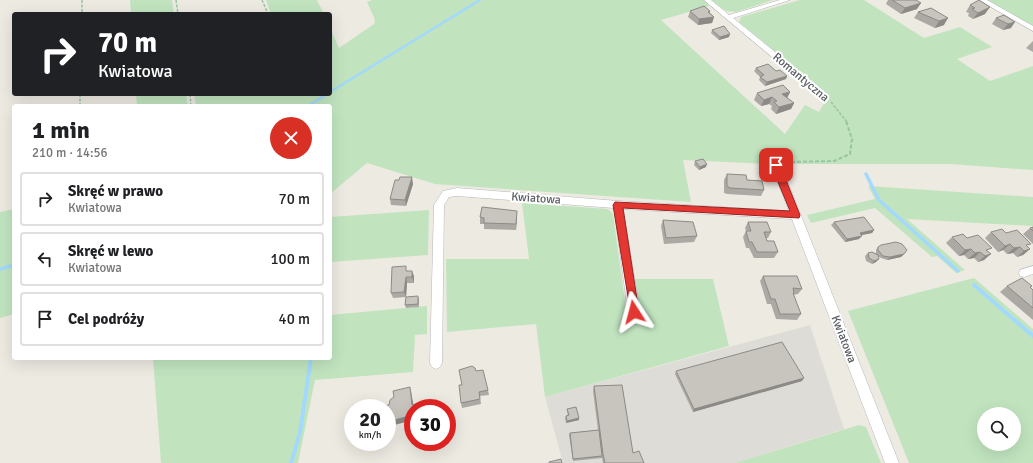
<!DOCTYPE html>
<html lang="pl">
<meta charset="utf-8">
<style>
body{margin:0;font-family:Signika,sans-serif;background:#f2f2f2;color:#202124;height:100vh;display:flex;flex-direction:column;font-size:15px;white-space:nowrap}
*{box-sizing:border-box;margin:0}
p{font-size:13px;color:#757577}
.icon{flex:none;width:22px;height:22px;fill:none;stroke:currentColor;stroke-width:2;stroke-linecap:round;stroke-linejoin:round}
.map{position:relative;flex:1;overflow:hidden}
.side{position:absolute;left:12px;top:104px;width:320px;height:256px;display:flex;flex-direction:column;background:#fff;border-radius:4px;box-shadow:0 4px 16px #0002}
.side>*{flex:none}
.guide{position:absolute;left:12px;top:12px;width:320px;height:84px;border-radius:4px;box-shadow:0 4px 16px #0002;background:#202124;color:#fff;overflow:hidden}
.tools{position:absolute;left:977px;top:407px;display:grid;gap:8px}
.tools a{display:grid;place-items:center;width:44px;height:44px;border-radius:50%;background:#fff;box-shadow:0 4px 16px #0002;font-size:20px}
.speed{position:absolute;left:344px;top:399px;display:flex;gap:8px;font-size:20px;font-weight:700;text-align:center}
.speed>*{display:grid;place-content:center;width:52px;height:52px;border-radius:50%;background:#fff;box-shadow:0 4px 16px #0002;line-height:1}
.speed small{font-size:10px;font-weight:400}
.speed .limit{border:6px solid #d22;background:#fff;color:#111}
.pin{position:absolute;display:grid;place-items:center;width:34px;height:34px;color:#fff;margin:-17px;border-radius:8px;box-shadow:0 2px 6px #0006}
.me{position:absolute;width:44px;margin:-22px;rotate:351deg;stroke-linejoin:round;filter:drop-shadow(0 0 3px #0008)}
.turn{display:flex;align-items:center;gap:14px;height:84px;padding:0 20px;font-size:18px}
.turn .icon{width:52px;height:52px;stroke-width:2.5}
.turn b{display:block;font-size:28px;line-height:34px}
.round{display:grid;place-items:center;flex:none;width:42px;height:42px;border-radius:21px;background:#f2f2f2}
.headline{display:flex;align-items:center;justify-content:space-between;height:68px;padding:0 20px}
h1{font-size:24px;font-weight:700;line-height:30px}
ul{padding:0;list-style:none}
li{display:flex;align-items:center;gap:12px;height:54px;margin:0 8px 6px;padding:0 12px;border:2px solid #e0e0e0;border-radius:4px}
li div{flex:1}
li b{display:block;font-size:15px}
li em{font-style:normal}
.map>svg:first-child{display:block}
</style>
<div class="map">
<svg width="1033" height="463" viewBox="0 0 1033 463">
<rect width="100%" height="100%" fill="#edeae2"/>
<!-- industrial -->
<path fill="#dedcd6" d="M810,325L844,429L735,463H563L545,397Z"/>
<!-- green -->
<path fill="#c1e4bf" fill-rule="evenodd" d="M130,0H172L174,14H131Z
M266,0H317L324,14H271Z
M372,0H704L709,6L661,20L785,134L805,105L819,112L829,95L741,24L739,22L741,17L800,0H864L924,38L960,27L992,47L957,59L990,81L1033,66V170L950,164H767L683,160L691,202L435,184L367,163L330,194V106H196L194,94H330V28L339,48L374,24L375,20L367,2Z
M710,0H773L736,12L726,11Z
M985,0H1033V27Z
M136,94H186L188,106H137Z
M868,186L1033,197V226L907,219L965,270L956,273L937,256L932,257L875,208L811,223L807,215L875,199Z
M522,203L608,209L613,214L628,324H640L634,279H713L729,346L545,397L536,324L447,332L446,259H529Z
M14,209V314L0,318V212Z
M429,210L428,255L330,262V217Z
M974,278L1033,329V463H909L848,311ZM984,414H1014V444H984Z
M427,306V334L415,335L413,372L315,380L298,463H161L153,358H330V315Z
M859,425L866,427L881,463H735Z"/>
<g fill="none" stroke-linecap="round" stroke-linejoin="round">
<!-- stream-far2 -->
<path stroke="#a2d9fc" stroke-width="2.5" d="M330,92L480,0
M308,106L327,94"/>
<!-- stream-far1 -->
<path stroke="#a2d9fc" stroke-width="3.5" d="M866,174L879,200L958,271
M0,269L14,265"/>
<!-- stream -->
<path stroke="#a2d9fc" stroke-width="4" d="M974,285L1033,336
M291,463L300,432L311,358"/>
<!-- minor casing -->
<g stroke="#b5b8bc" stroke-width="1">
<path id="minor" d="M704,0H711L729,15L780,0H790L733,18L827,94V98H821Z
M979,0H987L1033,26V31Z
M776,162L781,165L899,463H885L792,219L623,209L640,312L638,315L634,317L630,315L628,312L614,208L457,196L449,197L444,205L442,363L440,367L436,369L432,367L430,363L434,205L443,191L457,188L618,201L789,211L771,165Z
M1033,266V274L1024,277L1020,276L1019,273L1020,270Z"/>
</g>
<!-- path-far1 -->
<path stroke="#98c5a2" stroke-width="1.5" stroke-dasharray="3 1.5" stroke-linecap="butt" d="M82,0V14
M176,0L178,14
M262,0L268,14
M80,94V106
M190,94L191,106
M831,102L847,122"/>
<!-- path -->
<path stroke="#98c5a2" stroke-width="2" stroke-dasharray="4 2" stroke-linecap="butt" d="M785,162L834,161L850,154L852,139L846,121"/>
<!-- minor -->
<use href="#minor" fill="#fff" fill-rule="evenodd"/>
</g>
<!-- wall -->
<path fill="#aca9a4" d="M888,0H916L917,9L901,14L886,4Z
M970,5L985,14L973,19L968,16L969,13L966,12Z
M931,8L944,25L935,28L914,18L918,12Z
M690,11H710V13L714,17L712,23L698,25L688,17Z
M1004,15L1011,28L1003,30L992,24L996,18Z
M712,30L729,37L719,40L711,33Z
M1033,41V52L1026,48Z
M756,68L776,71L787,76L786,79L765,86L759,80L760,77L754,71Z
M790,92L787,98L794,103L791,109L776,114L771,109L772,106L769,104L761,106L754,100L757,93Z
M695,161L706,167L699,170L694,165Z
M727,174L747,180L764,190L761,196L727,194L724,193V180Z
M399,180L413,184L406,206L391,205L390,199Z
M480,217H517L516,230L484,229V224H480Z
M663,220L697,236L694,242L664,244L661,226Z
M748,222L771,232L768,238H766L767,241L778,252L774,258H754L749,248H746L743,237L746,231L745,228Z
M834,222L874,230L872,233L861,235L859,239L845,242L831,225Z
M1033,227V244L1023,234L1030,228Z
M991,232L1006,233L1030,249L1023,255L1017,257L1013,253L1007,254L1003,250L998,252L985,238Z
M952,237L967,238L988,252L984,260L978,262L974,258L968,259L964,255L959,256L946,243Z
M878,247L904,254L901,257L887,260L881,258L878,256L876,262L872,264L866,261L865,256L868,253H876V250Z
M408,271L414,276V283H407L406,297L419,298V307L406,308L405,305L406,297L393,298L391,293Z
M763,276L802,289L798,294L793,295L801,314L797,320L776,319L771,304H767L760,281Z
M1007,286L1030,287L1033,290V320L1000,292Z
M476,371L488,390L489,395L480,396L481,404L462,408L461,403L462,385Z
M676,371L802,381L693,412L675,374Z
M594,386L633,453L644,463H603L602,458L573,461L569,435L570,433L598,430L593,391Z
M567,409L579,420L566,423L565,418L566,416H568L567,411Z"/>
<!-- shaded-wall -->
<path fill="#8c8a86" d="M921,3L917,9L901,14L905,8Z
M990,7L985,14L973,19L978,13Z
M714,17L712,23L698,25L699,19Z
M948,18L944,25L935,28L939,21Z
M1015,22L1011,28L1003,30L1008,24Z
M730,34L729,37L719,40L720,37Z
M787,76L786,79L765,86L767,82Z
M790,92L787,98L782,94Z
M772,97L769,104L761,106L764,100Z
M794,103L791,109L776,114L779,107Z
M707,164L706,167L699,170L700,167Z
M412,177L413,184L406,206L405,200Z
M517,211V217L516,230V224Z
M874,230L872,233L857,236L860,233Z
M862,236L859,239L845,242L847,239Z
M1010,244L1003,250L998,252L1005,246Z
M1020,247L1013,253L1007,254L1014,248Z
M971,249L964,255L959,256L965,250Z
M1030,249L1023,255L1017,257L1024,251Z
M980,252L974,258L968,259L975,253Z
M904,254L901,257L887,260L890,257Z
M991,254L984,260L978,262L985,256Z
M879,259L876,262L872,264L874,261Z
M412,271L414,276V283L412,277Z
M406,277L407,283L406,297L404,292Z
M804,378L802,381L693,412L694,409Z
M410,387L411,391L414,408L412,405Z
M413,415V420L387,427V422Z
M579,418V420L566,423L567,421Z
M358,442H367L360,444Z"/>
<!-- building -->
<path fill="#c8c5bf" stroke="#8c8a86" d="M892,0H916L921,3L905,8Z
M979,0L990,7L978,13L972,9L975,8L970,5Z
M704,6L710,11L708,12L714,17L699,19L690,11Z
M931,8L948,18L939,21L918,12Z
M1004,15L1015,22L1008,24L996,18Z
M724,26L730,34L720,37L712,30Z
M768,64L776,71L780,70L787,76L767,82L760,77L764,75L756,68Z
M783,85L790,92L782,94L794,103L779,107L774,102L777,101L772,97L764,100L757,93Z
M703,159L707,164L700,167L695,161Z
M727,174L746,175L747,180L762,181L764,190L730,188L727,186Z
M400,177H412L405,200L390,199L395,180H399Z
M482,207L517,211L516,224L484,223V218L480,217Z
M864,217L874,230L860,233L862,236L847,239L834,222Z
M663,220L693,222L697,236L666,238Z
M748,222H767L771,232H764L767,241H774L778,252H757L752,242H749L746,231H751Z
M1033,227V231L1030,228Z
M1002,229L1006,233L1017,230L1031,244L1026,245L1030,249L1024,251L1020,247L1014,248L1010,244L1005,246L991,232Z
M963,234L967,238L978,235L992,248L986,250L991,254L985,256L980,252L975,253L971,249L965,250L952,237Z
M896,242L902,244L907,250L904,254L890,257L883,256L878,250V247L881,245Z
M872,252L878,255L879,259L874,261L869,258L868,253Z
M406,266V271H412V277H406L404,292L391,293L392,267Z
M763,276H797L802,289L793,288L794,293H793L801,314H780L775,299H771Z
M1022,278L1032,286L1030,287L1033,290V308L1007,286Z
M418,296V304L405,305L406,297Z
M782,342L804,378L694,409L676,371Z
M472,366L475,368L476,371L483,370L488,390L479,392L480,399L461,403L459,385H462L459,370Z
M622,385L633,453L639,451L644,463H605L603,454L594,386Z
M410,387L412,405L427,401L428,408H413V416V415L387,422V408H383V406L389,405L390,400L394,397L393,391Z
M437,400L438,408H428L427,403Z
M576,407L579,418L567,421L566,416L569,415L567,409Z
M599,430L602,456L573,459L570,433Z
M561,459L562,463H549V462Z"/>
<!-- route -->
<path fill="#e43731" stroke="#942420" d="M776,162L780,165L800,215L799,218L623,208L639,312L634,316L631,315L613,205L615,202L790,211L771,165Z"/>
<g text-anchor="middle" stroke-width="4" stroke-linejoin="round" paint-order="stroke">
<!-- street labels -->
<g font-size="12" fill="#5a5e62" stroke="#fff">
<text transform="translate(801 77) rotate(40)" y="4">Romantyczna</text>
<text transform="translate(536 198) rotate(4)" y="4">Kwiatowa</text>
<text transform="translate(844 339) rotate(69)" y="4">Kwiatowa</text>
</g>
</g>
</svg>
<div class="tools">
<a><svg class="icon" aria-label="search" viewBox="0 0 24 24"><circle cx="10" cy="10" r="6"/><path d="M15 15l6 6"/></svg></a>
</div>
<div class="speed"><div>20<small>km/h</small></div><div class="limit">30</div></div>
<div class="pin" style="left:776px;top:165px;background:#d93025"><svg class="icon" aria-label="arrive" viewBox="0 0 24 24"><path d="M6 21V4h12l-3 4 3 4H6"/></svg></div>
<svg class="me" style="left:634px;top:312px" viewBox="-20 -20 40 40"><path d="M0-17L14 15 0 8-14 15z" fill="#e43731" stroke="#fff" stroke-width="4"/></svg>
<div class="guide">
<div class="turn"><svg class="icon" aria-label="right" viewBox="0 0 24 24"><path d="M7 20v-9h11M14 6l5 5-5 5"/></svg><div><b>70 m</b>Kwiatowa</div></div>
</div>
<section class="side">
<div class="headline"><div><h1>1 min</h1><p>210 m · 14:56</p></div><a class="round" style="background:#d93025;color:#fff"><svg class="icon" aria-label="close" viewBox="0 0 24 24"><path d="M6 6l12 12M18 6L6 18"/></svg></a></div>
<ul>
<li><svg class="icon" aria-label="right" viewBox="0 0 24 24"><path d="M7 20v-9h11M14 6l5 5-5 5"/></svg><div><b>Skręć w prawo</b><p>Kwiatowa</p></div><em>70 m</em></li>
<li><svg class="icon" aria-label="left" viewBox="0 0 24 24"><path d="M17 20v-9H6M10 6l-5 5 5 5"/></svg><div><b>Skręć w lewo</b><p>Kwiatowa</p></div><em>100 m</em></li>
<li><svg class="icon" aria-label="arrive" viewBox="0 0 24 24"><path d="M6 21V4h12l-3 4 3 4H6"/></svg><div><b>Cel podróży</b></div><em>40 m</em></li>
</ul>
</section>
</div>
